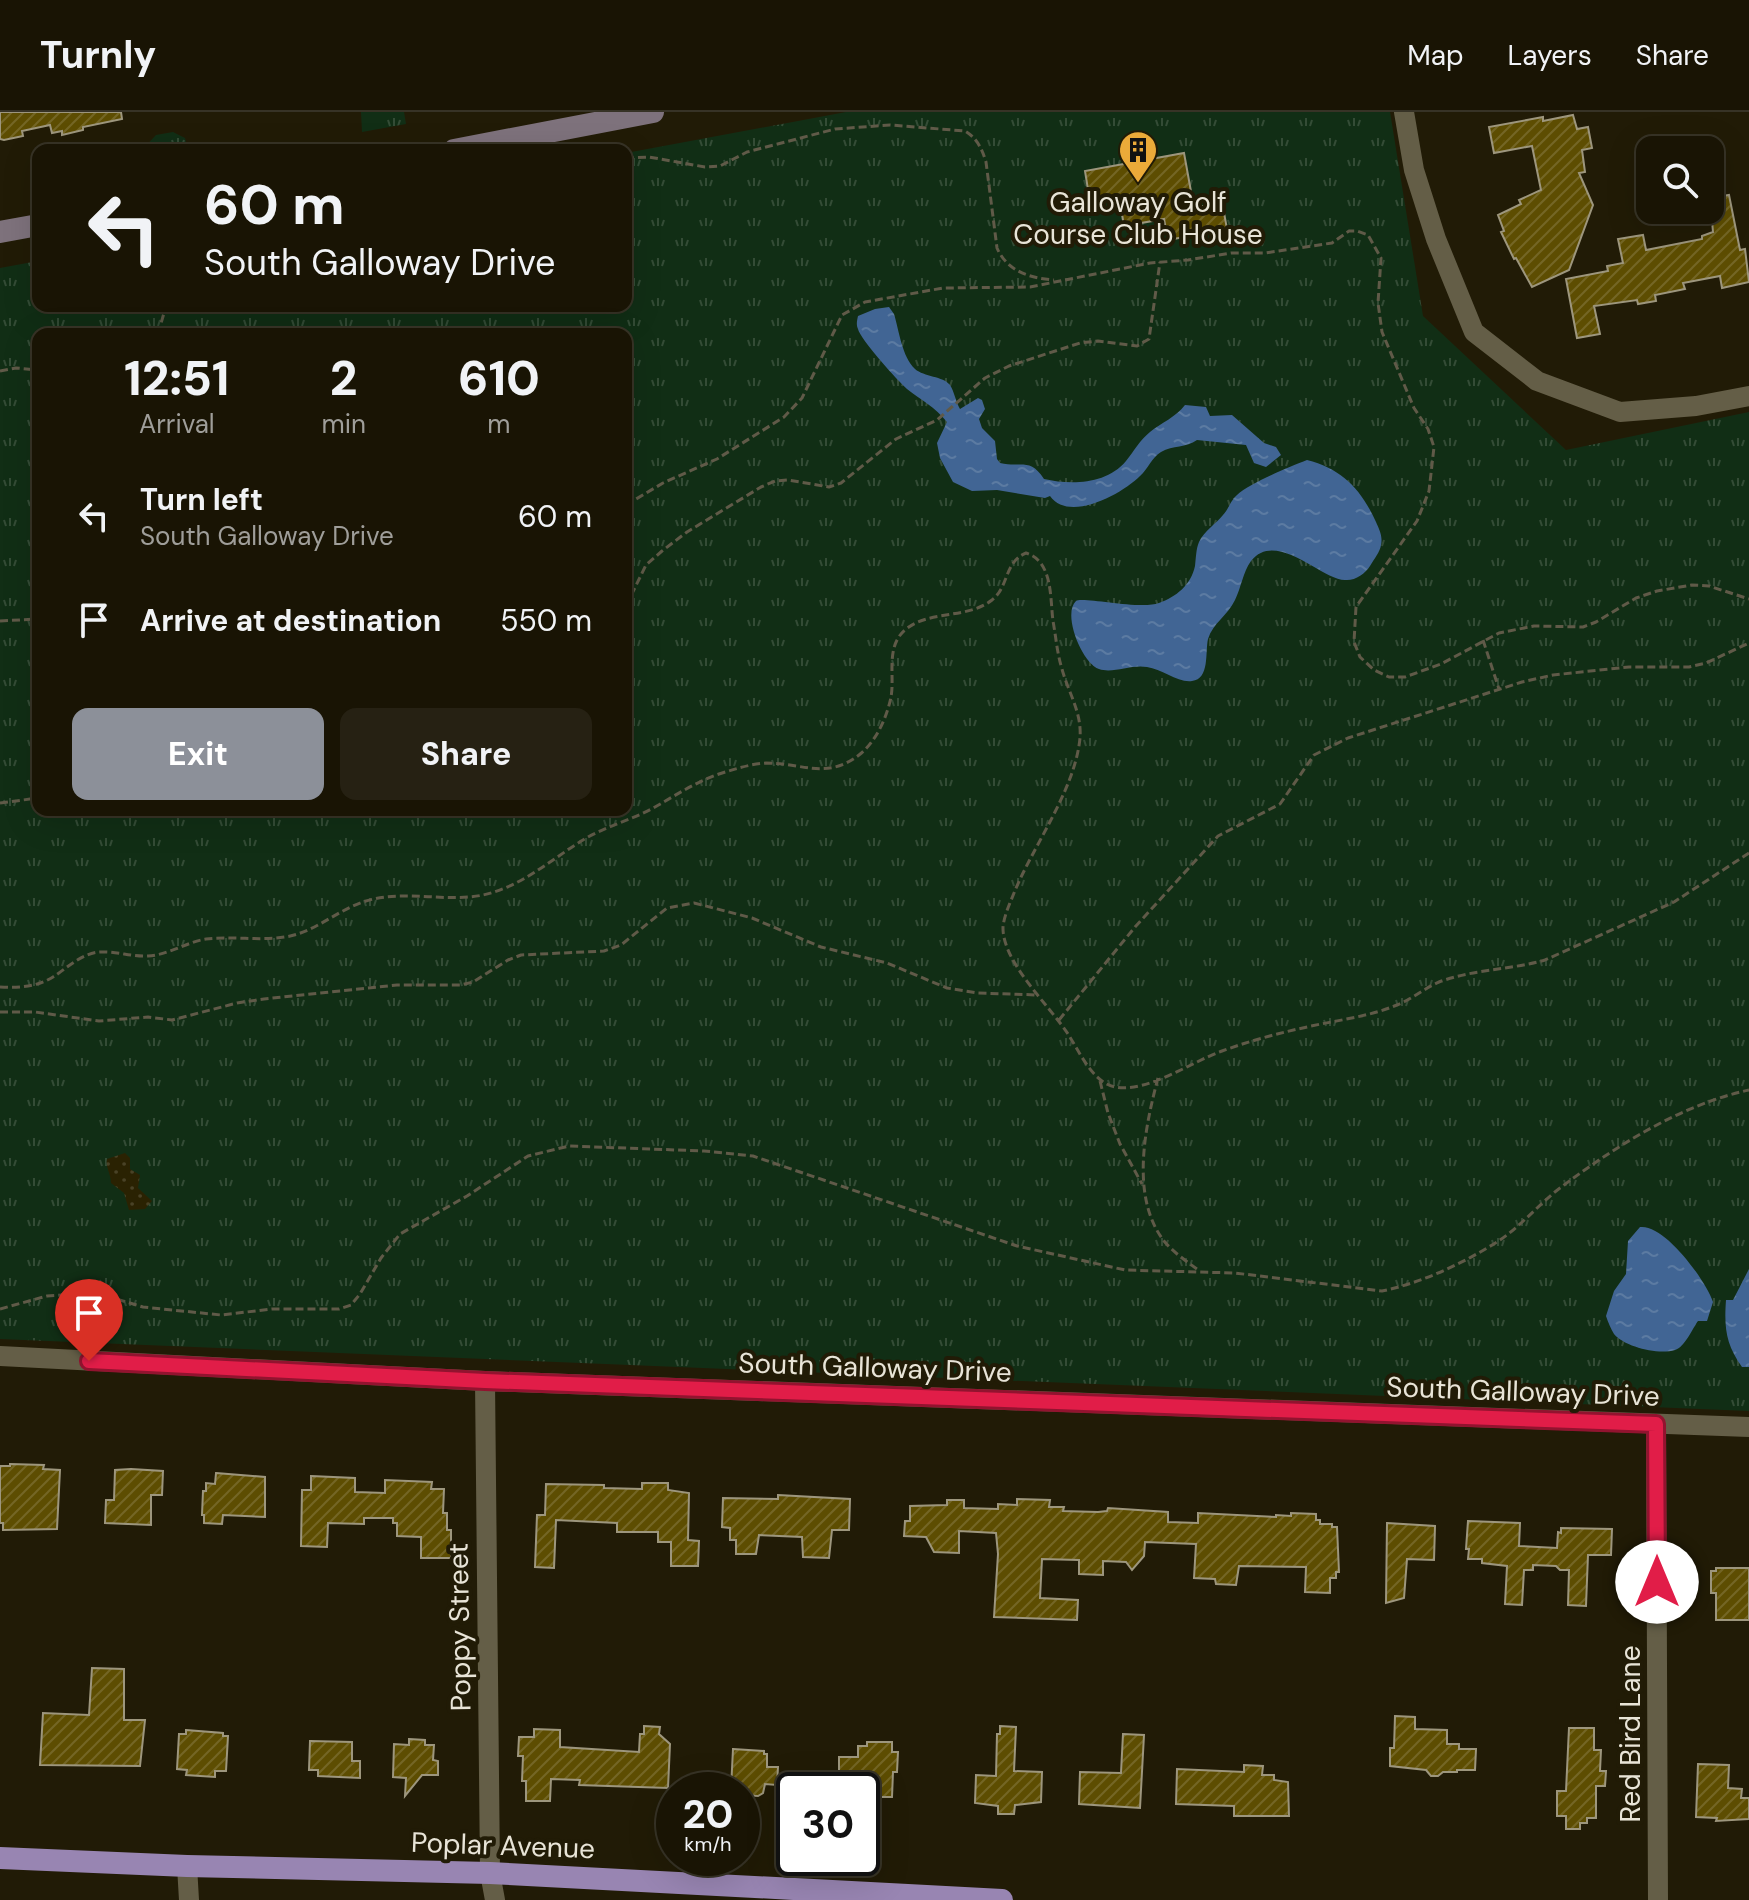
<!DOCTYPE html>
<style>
body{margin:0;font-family:"DM Sans",sans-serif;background:#262113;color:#f1f3f6;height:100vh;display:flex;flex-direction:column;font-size:30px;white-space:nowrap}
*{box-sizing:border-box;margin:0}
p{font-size:26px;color:#9f9e9a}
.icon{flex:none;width:44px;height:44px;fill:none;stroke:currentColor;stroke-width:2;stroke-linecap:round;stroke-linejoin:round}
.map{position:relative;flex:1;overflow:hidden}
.drawer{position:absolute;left:32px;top:216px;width:600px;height:488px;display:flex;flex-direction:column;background:#191404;border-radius:16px;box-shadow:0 8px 32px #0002,0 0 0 2px #373326}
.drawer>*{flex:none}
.guide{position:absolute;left:32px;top:32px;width:600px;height:168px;border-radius:16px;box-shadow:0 8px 32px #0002,0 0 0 2px #373326;background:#191404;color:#f1f3f6;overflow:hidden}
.tools{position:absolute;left:1636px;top:24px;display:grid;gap:16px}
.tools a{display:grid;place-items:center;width:88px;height:88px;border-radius:16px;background:#191404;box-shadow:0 8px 32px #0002,0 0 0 2px #373326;font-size:40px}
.speed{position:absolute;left:656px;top:1660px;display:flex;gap:16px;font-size:40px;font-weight:700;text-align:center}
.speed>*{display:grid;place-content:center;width:104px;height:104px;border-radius:50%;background:#191404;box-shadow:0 8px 32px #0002,0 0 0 2px #373326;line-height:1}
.speed small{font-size:20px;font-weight:400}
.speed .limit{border:4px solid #111;border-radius:12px;background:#fff;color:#111}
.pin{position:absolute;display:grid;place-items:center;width:68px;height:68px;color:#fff;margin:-82px -34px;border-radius:50% 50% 50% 0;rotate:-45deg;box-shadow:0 0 8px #0007}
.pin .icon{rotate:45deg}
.me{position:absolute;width:88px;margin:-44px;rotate:0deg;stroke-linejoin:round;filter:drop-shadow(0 0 6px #0008)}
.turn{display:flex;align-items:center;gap:28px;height:168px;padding:0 40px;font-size:36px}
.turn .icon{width:104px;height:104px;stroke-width:2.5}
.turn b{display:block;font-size:56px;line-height:68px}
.eta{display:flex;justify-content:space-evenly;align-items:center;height:136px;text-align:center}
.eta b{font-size:48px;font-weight:800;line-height:56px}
.cta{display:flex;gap:16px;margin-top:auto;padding:16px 40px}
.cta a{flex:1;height:92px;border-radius:16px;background:#8c9099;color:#fff;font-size:32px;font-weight:800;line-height:92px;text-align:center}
.cta a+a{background:#262113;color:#f1f3f6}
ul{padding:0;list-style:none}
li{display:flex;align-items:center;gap:24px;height:104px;padding:0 40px}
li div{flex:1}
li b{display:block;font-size:30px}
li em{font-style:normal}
header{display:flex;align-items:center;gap:48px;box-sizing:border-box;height:112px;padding:0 40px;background:#191404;border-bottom:2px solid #373326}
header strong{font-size:38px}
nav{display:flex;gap:44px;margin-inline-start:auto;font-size:28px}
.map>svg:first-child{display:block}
</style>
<header>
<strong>Turnly</strong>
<nav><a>Map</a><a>Layers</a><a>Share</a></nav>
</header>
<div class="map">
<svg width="1749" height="1788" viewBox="0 0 1749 1788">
<defs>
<pattern id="grass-tufts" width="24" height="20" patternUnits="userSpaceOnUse" patternTransform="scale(2)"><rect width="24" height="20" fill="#112e15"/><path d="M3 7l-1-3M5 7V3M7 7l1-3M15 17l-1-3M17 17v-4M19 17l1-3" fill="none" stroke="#344c36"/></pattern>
<pattern id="sand-dots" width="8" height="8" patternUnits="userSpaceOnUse" patternTransform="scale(2)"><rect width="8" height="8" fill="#2a2202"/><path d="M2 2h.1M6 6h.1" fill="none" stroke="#494226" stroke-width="1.8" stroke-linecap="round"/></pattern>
<pattern id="water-ripples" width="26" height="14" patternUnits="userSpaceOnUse" patternTransform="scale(2)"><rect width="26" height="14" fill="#416594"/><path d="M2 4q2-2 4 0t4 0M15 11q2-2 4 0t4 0" fill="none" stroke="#5c7ba2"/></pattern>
<pattern id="building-hatch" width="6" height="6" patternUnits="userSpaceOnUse" patternTransform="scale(2)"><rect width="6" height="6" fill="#5d4d01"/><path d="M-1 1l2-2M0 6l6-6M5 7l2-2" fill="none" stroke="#746625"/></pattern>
</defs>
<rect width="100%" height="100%" fill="#211b06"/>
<!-- grass -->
<path fill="url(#grass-tufts)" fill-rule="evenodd" d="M361,0H404L406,12L362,20Z
M846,0H1390L1423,204L1566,338L1749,300V1299L0,1227V156L38,149V194H626V41ZM38,222H626V698H38Z
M173,20L185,26L188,38H142L156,23Z"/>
<!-- sand -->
<path fill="url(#sand-dots)" d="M125,1041L130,1046V1057L140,1063L138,1076L152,1089L145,1097L129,1098L124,1081L111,1071C111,1062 105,1054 107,1047Z"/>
<!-- water -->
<path fill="url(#water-ripples)" d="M889,195L894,202C899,218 902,245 915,257C924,265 943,264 950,273C954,279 956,290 960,297L978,286L982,288L985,297L979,307L982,316L995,329L997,347L1000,351C1021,356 1030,345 1044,367C1070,373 1106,373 1126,349C1134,339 1140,328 1150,320C1162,310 1175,306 1185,293L1206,295L1210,304L1232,303L1264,331L1276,335L1281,343L1266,355L1254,351L1246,333L1197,328C1186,336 1173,333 1161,340C1152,345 1148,357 1140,364C1122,382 1069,411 1050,384L1045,386L997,378L972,379L953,370L940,346L937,331L947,310C935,295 921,288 907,277C898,269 860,227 858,217C856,212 857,209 858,204L875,197Z
M1307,348C1342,357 1361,377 1376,410C1379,417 1383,424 1381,433C1380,440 1374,447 1370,454C1365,462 1355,469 1345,468C1322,468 1276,417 1251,449C1243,460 1241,476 1235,488C1228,503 1213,511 1208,527C1205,540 1210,567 1192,569C1178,571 1162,557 1147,555C1131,552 1113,562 1099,557C1082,551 1062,502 1076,489C1081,484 1140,498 1159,491C1176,485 1191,473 1195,454C1196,446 1196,437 1199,430C1204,419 1216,412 1223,403C1229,397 1230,389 1237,383C1250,371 1289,355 1307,348Z
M1640,1115C1665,1112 1706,1169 1713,1190L1707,1209H1698C1692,1217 1685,1235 1675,1238C1658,1243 1625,1235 1614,1222C1611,1217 1608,1210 1606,1204L1614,1179L1626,1162L1628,1129Z
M1749,1157V1255H1742C1726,1232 1724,1217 1726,1188H1733Z"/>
<!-- building -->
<path fill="url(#building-hatch)" stroke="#9d967d" stroke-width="2" d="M0,0H121L122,7L83,15V18L62,23V19L52,21L50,13L22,19L23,24L4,28L0,27Z
M1573,3L1577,17L1588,15L1592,36L1582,38L1585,60L1579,61L1593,93L1569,158L1532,175L1516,146L1514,147L1501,120L1504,119L1498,103L1521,92L1519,88L1541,78L1532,34L1494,41L1489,15L1543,5V9Z
M1184,41L1194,96L1222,90L1227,117L1168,128L1164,107L1124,114L1119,85L1090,90L1085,59Z
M1729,83L1740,138L1745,137L1749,170L1722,176L1720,164L1683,171L1685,177L1655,183L1656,189L1638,192L1637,188L1594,194L1600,222L1577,226L1566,167L1608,159L1607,154L1623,151L1618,127L1643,123L1646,138L1702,127V124L1713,120L1710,86Z
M10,1352L44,1353L43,1357L60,1358L57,1417L3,1418V1411H0V1354H10Z
M131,1357L163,1359L162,1383H151V1413L105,1411L106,1388H114L115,1358Z
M216,1361L265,1365V1405L223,1403L222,1412L204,1411V1403H202L203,1379H206V1371L215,1372Z
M311,1364L355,1366V1380L385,1381V1368L432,1370L431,1377H444L443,1401H447V1418H451V1446H421V1425L397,1424V1411H393V1406H364V1412L328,1411L327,1435L301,1434L302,1378H311Z
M642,1371H668V1378L689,1381L688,1428L699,1429L698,1454H671V1430H658V1420H617V1411L556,1408L554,1456L535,1455L537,1403H545L546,1372L604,1373V1376L642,1377Z
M778,1383L850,1387L849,1418H832L829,1446L803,1445L802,1425L759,1423L756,1442H736V1428H730V1416L722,1415L723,1386L778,1387Z
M1017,1387L1050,1388L1049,1395H1064L1063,1399L1098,1400L1107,1399L1108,1396L1168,1400V1410L1198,1411V1401L1276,1405V1403L1291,1404V1401L1316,1402V1408H1320V1412H1332V1415H1337L1339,1460H1336V1466H1330V1481L1305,1480L1306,1455L1239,1454L1236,1473L1216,1472L1215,1467L1194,1466L1196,1432L1145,1430L1144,1444L1132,1458L1126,1450L1103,1449V1463L1079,1462V1448L1042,1447L1040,1486L1078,1488L1077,1508L994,1505L998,1442L996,1421L959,1419V1441L934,1440L926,1425L904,1424L905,1409H910V1394L947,1393V1388H964V1396L998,1397V1392L1017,1393Z
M1468,1409L1520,1411L1519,1434L1557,1436L1558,1420L1561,1421V1416L1612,1417L1611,1443H1588L1586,1494L1568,1493L1569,1458H1560L1556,1454L1533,1453V1458H1524L1522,1493L1505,1492L1507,1454L1482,1451V1447H1468L1469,1437H1466Z
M1387,1411L1435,1414L1434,1448L1407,1447L1404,1486L1386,1491Z
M1716,1456H1749V1508H1716V1481H1711V1459H1716Z
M92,1556L124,1557V1608H145L140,1654L40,1653L43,1601L89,1603Z
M1395,1604L1415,1605V1617L1447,1618V1632H1459V1637H1476L1475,1658H1457V1660H1443L1438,1664H1431L1426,1658L1390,1654V1636H1394Z
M644,1614L660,1615L659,1622L670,1632L668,1676L579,1673L580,1668L551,1667L550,1689H526V1669H522L523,1644H518L519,1625H534V1617L560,1618V1635L639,1640L640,1622H644Z
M1000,1614L1016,1615L1014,1659L1042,1660L1041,1690L1015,1693L1014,1702H998V1694L975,1691L976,1663L996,1664L997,1622H1000Z
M1569,1616H1594V1638H1601L1600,1659H1606L1605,1674H1596V1706H1587V1711H1580V1717H1566V1704H1557V1679H1566Z
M186,1618L223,1621V1624H228L226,1659H215V1665L186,1663L187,1658L177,1657L179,1622H186Z
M1123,1622L1144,1623L1140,1696L1079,1692L1080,1660L1121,1661Z
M409,1627L425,1628V1633H434L433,1648L438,1649V1663H422L405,1684L406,1666L393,1665L394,1632L409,1633Z
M310,1629L352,1630V1649H360V1666L318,1664V1658H309Z
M867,1630H892V1640H898L897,1660H893L892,1685H876L877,1667L873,1668V1665H839V1645H858V1634H867Z
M733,1637L764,1639V1642H767V1655H778L777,1673L765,1672L763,1681L758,1684L742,1683V1678L731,1677Z
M1698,1652L1729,1653L1728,1676L1742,1677L1741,1686H1749V1707L1716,1709L1717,1706L1696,1705Z
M1244,1653L1263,1654L1262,1663H1274V1668L1288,1670L1289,1704H1234V1694L1176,1692L1177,1657L1244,1660Z"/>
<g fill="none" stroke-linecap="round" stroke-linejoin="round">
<!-- path -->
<path stroke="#605a48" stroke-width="3" stroke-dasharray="8 4" stroke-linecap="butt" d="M626,46L649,45L705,55L720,54L747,40L835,17L890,13L965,19C977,26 982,37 986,50L997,136C1007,159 1029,166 1054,168
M158,222L166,194
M0,259L16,256L38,258
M626,393L663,371L717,347L784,305L802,286L842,203L865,190L943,176L1030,175L1150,151L1188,148L1231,141H1265L1332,131L1349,119H1357L1368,123L1381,146L1378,191L1382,220L1414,296L1428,317L1434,335L1429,379L1417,409L1356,495L1354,530L1360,545L1374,558L1389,565H1405L1441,552L1499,521L1534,514L1583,515L1596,510L1636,486L1657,479L1692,473L1709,474L1749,487
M626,494L646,453L662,439L687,420L761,375L775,369L788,368L829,375L841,371L896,327L937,308L985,266L1009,254L1080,231L1098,229L1137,234L1149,227L1160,150
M0,509L38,507
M1483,528L1499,577
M0,691L38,686
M0,875C18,876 37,875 53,865C67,856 82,841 100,840C116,839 132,845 148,844C168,843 187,830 206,827C232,824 259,829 285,825C318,820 342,793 374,787C413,778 456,793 494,780C529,769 557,743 588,725C610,713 634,707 655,695C676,683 696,670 719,662C735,657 750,652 766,651C803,651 826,668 859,643C876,630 887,605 891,585C895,563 885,534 906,517C930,498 968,507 992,488C1009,475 1004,450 1026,441C1053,449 1050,486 1053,509C1056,525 1057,541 1062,557C1068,580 1082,600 1080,626C1075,678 1034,732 1014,781C1010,791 1004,804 1003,815C1002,850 1049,893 1068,922C1079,939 1093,971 1115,975C1148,981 1191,950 1222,939C1255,927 1287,919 1321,912C1346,907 1373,903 1397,893C1412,887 1425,876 1439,870C1474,857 1510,858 1545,848L1674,790L1749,741
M0,900H35L99,909L148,905L172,908L237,891L264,887L397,873H461L473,870L508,848L521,843L604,839L621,833L667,796L694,791L752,806L821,835L887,851L947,876L978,881L1038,883
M1059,908L1135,815L1218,724L1280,692L1314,643L1348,626L1522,570L1553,563L1629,555H1689L1706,551L1749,531
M1158,966C1145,1015 1130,1085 1164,1129C1173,1140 1186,1149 1197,1157
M1100,969L1108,1001L1120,1032L1142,1072
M0,1197L47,1184L75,1182H100L143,1195L221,1203L272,1197H339L351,1193L360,1182L381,1146L400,1122L467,1084L528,1044L569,1034L704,1039L753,1044L1017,1134L1125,1158L1235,1161L1382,1179C1422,1171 1466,1150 1500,1128C1522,1113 1539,1092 1560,1076C1616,1034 1680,993 1749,978"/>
<!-- minor -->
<path stroke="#645e47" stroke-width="20" d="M1404,0L1414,58L1436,127L1474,220L1537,269L1620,300L1696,294L1749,284
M0,1244L485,1269L1749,1315
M485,1269L490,1761L495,1788
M1656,1312L1658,1788
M187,1754L189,1788"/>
<!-- secondary -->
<path stroke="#7e727c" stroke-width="22" d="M454,38L653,0
M0,120L38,113"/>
<!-- primary -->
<path stroke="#9885b2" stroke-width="22" d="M0,1746L187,1754L490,1761L1002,1788"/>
</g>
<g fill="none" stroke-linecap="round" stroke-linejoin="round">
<!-- route casing -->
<g stroke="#92132f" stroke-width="20">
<path id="route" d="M89,1249L485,1269L1656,1312L1657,1470"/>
</g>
<!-- route -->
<use href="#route" stroke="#e11d48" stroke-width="14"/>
</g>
<!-- icons -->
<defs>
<g id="building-pin" transform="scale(2)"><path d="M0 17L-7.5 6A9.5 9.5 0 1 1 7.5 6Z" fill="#ebaa39" stroke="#211b06"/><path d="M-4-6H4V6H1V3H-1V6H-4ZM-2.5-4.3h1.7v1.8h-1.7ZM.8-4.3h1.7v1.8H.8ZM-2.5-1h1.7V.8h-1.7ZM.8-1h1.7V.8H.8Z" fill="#111"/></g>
</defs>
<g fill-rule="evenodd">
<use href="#building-pin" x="1138" y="38"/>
</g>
<g text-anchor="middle" stroke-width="8" stroke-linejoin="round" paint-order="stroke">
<!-- poi labels -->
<g font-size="28" fill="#e8e4d7" stroke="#211b06">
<text x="1138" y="100">Galloway Golf<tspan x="1138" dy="32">Course Club House</tspan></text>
</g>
<!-- street labels -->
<g font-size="28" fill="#e8e4d7" stroke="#211b06">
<text transform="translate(875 1255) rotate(2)" y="10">South Galloway Drive</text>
<text transform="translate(1523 1279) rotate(2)" y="10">South Galloway Drive</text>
<text transform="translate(459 1515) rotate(-91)" y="10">Poppy Street</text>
<text transform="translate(1630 1622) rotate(-90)" y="10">Red Bird Lane</text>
<text transform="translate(503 1733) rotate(2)" y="10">Poplar Avenue</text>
</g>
</g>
</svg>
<div class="tools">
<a><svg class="icon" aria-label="search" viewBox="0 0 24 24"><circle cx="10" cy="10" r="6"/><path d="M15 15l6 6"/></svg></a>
</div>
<div class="speed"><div>20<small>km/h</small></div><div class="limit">30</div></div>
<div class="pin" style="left:89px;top:1249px;background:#d93025"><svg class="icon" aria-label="arrive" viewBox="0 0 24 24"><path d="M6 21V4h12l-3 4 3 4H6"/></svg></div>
<svg class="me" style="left:1657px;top:1470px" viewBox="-20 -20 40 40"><circle r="19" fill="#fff"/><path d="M0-13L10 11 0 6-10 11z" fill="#e11d48"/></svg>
<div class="guide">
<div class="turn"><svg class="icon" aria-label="left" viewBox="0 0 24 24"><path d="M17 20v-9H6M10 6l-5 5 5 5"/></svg><div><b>60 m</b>South Galloway Drive</div></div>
</div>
<section class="drawer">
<div class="eta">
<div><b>12:51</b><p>Arrival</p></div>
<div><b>2</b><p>min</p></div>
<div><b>610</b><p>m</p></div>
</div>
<ul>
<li><svg class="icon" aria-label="left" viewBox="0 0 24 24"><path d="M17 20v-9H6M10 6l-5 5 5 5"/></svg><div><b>Turn left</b><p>South Galloway Drive</p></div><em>60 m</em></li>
<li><svg class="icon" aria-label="arrive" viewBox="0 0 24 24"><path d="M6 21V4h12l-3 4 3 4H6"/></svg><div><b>Arrive at destination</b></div><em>550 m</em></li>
</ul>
<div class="cta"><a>Exit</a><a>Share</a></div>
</section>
</div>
